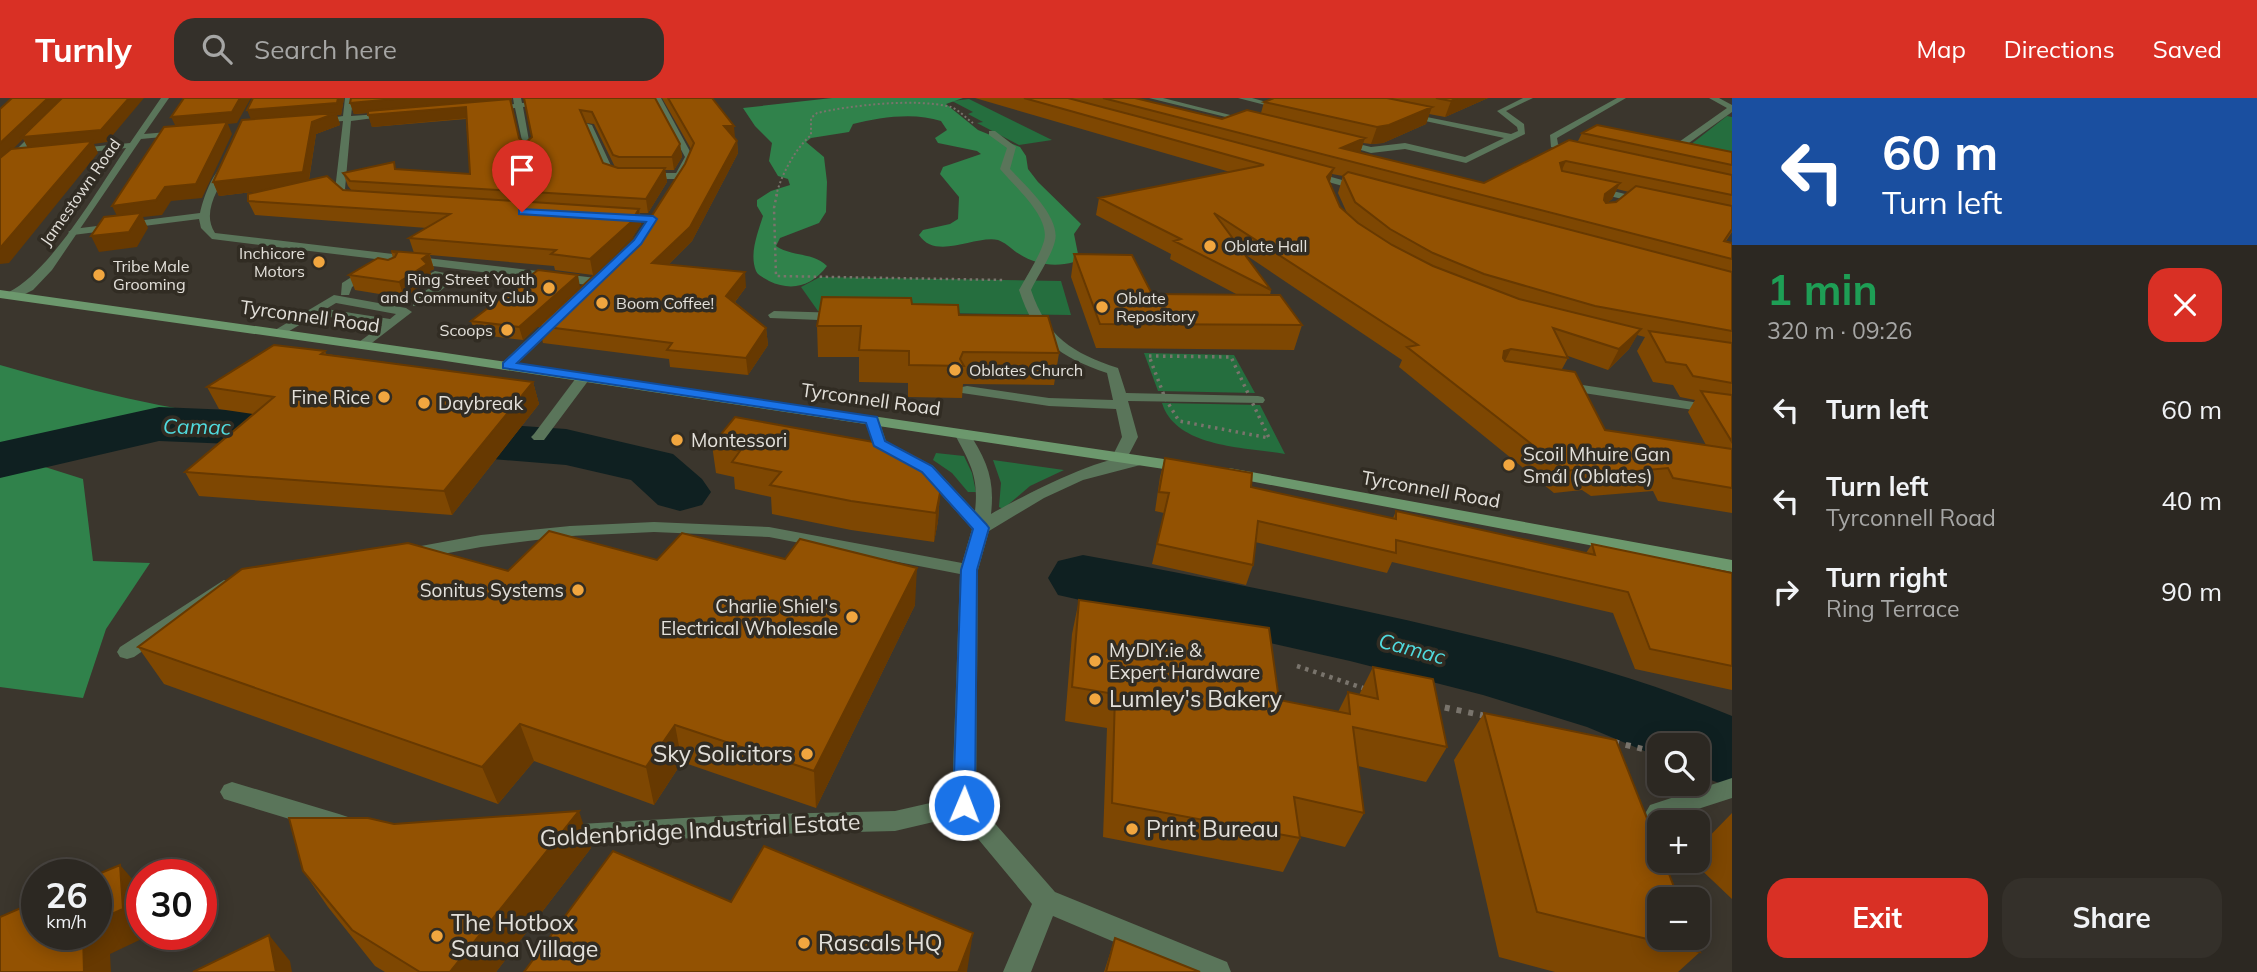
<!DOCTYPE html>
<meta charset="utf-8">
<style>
body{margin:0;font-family:Mulish,sans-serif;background:#34302a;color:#f1f3f6;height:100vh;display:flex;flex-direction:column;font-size:26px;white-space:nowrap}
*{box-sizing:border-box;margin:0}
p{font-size:23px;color:#a6a6a5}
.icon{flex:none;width:38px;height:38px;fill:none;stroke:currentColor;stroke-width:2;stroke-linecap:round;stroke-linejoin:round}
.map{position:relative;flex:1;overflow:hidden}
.drawer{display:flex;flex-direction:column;background:#2c2822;width:525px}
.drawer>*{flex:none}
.top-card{background:#1a4fa0;color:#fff;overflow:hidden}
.buttons{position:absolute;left:1647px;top:635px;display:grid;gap:14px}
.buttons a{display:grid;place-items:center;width:63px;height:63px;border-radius:14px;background:#2c2822;box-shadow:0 4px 18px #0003,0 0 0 2px #484440;font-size:35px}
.speed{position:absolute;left:21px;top:761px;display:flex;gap:14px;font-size:35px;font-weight:700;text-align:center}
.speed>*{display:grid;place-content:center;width:91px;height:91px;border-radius:50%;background:#2c2822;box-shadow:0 4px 18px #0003,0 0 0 2px #484440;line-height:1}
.speed small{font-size:18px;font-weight:400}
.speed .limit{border:10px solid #d22;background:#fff;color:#111}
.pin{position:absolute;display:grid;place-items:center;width:60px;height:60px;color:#fff;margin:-72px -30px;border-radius:50% 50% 50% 0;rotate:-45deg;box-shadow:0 0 7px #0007}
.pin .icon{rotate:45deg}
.me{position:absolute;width:77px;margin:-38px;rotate:1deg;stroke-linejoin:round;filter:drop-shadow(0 0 5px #0008)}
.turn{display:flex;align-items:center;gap:24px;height:147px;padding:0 35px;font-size:32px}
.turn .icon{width:91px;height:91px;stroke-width:2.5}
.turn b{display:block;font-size:49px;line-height:60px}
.round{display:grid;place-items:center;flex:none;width:74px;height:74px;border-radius:21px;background:#34302a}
.overview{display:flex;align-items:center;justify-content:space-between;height:119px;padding:0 35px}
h1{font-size:42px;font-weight:700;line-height:52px;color:#1e9e55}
.button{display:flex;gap:14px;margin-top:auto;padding:14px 35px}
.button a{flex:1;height:80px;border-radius:21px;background:#d93025;color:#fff;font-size:28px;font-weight:700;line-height:80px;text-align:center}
.button a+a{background:#34302a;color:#f1f3f6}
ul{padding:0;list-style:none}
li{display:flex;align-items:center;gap:21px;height:91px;padding:0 35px}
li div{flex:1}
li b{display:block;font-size:26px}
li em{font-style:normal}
header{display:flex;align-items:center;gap:42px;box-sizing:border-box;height:98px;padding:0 35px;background:#d93025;color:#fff}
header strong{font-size:33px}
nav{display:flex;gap:38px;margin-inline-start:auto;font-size:24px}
.search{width:490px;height:63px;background:#34302a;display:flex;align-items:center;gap:18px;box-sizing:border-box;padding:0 24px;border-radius:21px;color:#a6a6a5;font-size:26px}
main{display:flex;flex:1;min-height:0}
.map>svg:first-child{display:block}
</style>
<header>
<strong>Turnly</strong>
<div class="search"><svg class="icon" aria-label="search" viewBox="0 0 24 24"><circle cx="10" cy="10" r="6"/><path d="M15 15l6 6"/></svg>Search here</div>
<nav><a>Map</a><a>Directions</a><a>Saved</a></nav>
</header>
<main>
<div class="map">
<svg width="1732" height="874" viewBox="0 0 1732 874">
<rect width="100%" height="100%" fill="#3b362d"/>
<!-- green -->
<path fill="#256e3e" d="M969,1L1052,42L1019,47L977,25L983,24L968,16L973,14L952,3Z
M1727,18L1732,19V62L1685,51Z
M820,179L1061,183L1071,217L818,213L801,189Z
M1144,255L1234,257L1255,295L1158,293Z
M1162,305L1260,307L1285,356C1245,349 1176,350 1162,305Z
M936,355L964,358L972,375L976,394H968L952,375L933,362Z
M993,362L1064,372L1030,388L1003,411L999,409L1001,385Z"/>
<!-- forest -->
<path fill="#30824b" d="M832,0H963L946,6L978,32L1020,49L1026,58L1028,71L1038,84L1081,126L1074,136L1078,156L1074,164C1053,170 1034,166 1016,154C1011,150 1004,144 998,142C975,137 936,163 919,137L923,132L950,126L958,121L959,99L940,76L943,69L981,56L977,53L938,45L935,40L947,32L941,23C915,14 880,19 853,26L849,34L811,40L806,44L824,59L827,84L826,114L819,125L780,140L776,148C792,159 813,154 827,168C812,188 792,194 769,183C765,180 758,178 756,173C749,156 758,134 763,118L757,108V102L771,93L790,87L788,81L778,78L769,63L772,45L755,28L743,10Z
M0,267C90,293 179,315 272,324L257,343L97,338L81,355L45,369L83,381L93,463L150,465L106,531L83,600L0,589Z"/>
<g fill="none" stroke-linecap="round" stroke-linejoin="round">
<!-- river -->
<path fill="#0f2021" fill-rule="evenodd" d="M159,309L382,318L566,331L673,356L702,381L711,394L702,407L680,413L658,407L631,382L566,367L382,352L159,343L0,380V344Z
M1083,457C1207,480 1330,504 1453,533C1548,555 1642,580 1732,618V690L1698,677V648H1659V659L1587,629L1483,597L1350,563L1058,497L1048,480L1058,463Z"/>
<!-- path-far4 -->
<path stroke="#79746c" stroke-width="2" stroke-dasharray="2 2.5" stroke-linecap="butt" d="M776,98C781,77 795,51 811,37V20L817,15C853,7 915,0 951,9C959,12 966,20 973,25"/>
<!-- path-far3 -->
<path stroke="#79746c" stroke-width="2.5" stroke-dasharray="2.5 3.5" stroke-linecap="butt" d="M777,96L774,110L776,178L1005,182"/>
<!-- path-far2 -->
<path stroke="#79746c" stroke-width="3.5" stroke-dasharray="2.5 4.5" stroke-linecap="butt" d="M1149,258L1231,259L1269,340L1179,323L1165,300Z"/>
<!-- path-far1 -->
<path stroke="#79746c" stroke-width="4.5" stroke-dasharray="3.5 5" stroke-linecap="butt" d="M1297,568L1366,591"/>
<!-- path -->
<path stroke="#79746c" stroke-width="6" stroke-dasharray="5 7" stroke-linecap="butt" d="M1433,607L1486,618
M1614,644L1659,655"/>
<!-- service -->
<path fill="#5a755a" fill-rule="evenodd" d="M1149,0H1163L1254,23L1250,25Z
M1238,0H1252L1281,8L1277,10Z
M1523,0H1533L1506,13L1524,26L1525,36L1466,65L1405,51L1371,55L1334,44L1338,41L1371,49L1405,45L1465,59L1504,40L1402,18V14L1511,36L1518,33L1517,29L1497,13Z
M1617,0H1626L1557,40L1558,46L1581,54V58L1551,49L1550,37Z
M585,25L592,27L613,72L621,75H679L684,78L679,81H620L606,76Z
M989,33H995L1016,49L1010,71C1024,86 1061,119 1055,143C1051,159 1038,177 1031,192C1047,239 1072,255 1118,270L1126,295L1258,298L1263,299L1265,302L1263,305L1128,303L1138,339L1126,362L1120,364L1112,359L1122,339L1116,311L1049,308L962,295V289L967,288L1049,300L1113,302L1107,275C1059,259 1035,241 1019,192C1027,177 1039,160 1044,143C1051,119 1014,88 1000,71L1007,50L989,37Z
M224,67L229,70C219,90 201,114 215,135L596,180L602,184L596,188L212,141L201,130L199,121L73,137L68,134L73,131L200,115C203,101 212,75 224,67Z
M366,170L376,172L352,189L349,197H341L342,185Z
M435,173L459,178L421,208H413V202L443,180L431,178L429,176Z
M334,197L406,210L412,214L364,251L359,250V244L382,227L316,217L281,238H271L270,235ZM336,205L396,216L390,221L326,211Z
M774,213L843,215L849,219L843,223L770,220L768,217Z
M584,275L591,279L544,342H534L531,339L534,336L579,276Z
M1563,284L1732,310V318L1558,291L1556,288Z
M570,428L576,429L579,433L576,437L481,449L410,462L401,456L410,450L481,437Z
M224,482L231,484L233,488L231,492L134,559L127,561L120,559L117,554L120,549Z
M1732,680V700L1670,720L1671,724H1659V737L1650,734L1646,714L1650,707Z"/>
<!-- minor -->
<path fill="#5a755a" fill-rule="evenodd" d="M68,0H76L0,76V68Z
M161,0H169L144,36L180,33L183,37L141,41L52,172L33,192L17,200H9V194C51,173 98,91 126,50L72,56L69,51L130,45Z
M345,0H353L351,18L393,15L397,17L351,23L345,91L360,103L355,106L335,92L343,23L316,25L312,23L343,18Z
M513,0H521L522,5L546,3L550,5L523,9L531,54L524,52L515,10L491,12L487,10L514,6Z
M653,0H661L693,59L683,79L675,77L685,59Z
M1709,0H1719L1732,7V14L1675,55H1669V51L1727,10Z
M1310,73L1367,89L1369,91L1364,94L1307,78L1305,76Z
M1592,88L1650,102L1652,104L1647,107L1589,93L1587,91Z
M617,116L653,118L658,121L653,124L613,121V117Z
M558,215L562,216V222L512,271H502V265L554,216Z
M872,318L879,322L886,343L933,368L975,413C979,378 970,365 954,335L957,332H967C987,362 995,381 991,416C1015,402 1128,341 1150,362L1148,365L1083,382L1044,400L989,433L978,472L976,704L1055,794L1227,864L1231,874H1185L1053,818L1031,874H1003L1032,806L959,718L895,733L735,737L563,749L554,746L551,738L554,730L563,727L735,717L895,713L952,700L960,476L769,439L654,434L570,438L561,433L570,428L654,424L769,429L962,465L972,431L921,374L874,348L865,322Z
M232,684L339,716L348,719L351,726L348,733L339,736L224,701L220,694L224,687Z"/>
<!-- secondary -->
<path fill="#6c986d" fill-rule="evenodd" d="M0,192L439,254L1184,364L1192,369L1184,374L439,262L0,200Z
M1229,370L1732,462V474L1223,378L1221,375L1223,372Z"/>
</g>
<!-- wall -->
<path fill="#7e4702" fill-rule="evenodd" d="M253,0H344L341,17H337L340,27L316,36L309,82L343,92L352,93L348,88L343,75L397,71L470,76L466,21L372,29L368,15L354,16L350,5L351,0H512L511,3L519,40L525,45L532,39L524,2L655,0L680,46L682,59L674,72H665L667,84L648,115H640L641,126L632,140L593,177L555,172L554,168L430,157L434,171L430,173L432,181L404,200L355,192L349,177L393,160L391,153L414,155L409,140L427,130L255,117L248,103L260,93L219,98L213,84L251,22ZM586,25L594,26L615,69L603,65Z
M662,0H712L734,28V40L737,43L738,55L692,143L668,167L746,189L735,204L766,230L768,247L748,277L670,269L669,261L543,245L539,228L642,133L685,66L691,51Z
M975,0H1135L1222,21L1261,15L1264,4L1274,0H1488L1445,19L1429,16L1426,26L1383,45L1371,46L1363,45L1360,55L1484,85L1578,43L1582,35L1732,54V134L1726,143L1732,145V415L1658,403L1653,393L1591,398L1582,392L1554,395L1399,269L1402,262L1243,155L1271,192L1270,197L1302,227L1294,252L1096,250L1071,179L1074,156L1152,196L1238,197L1170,161L1171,156L1096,117L1099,100L1230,74ZM1332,76L1343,78L1338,95L1347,115L1340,109L1330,84ZM1617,91L1629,94L1616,104L1607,105L1612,101ZM1637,237L1645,239L1637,253L1653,284L1673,287L1680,299L1695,302L1688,314L1706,347L1605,332L1562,271L1568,260V258L1608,272L1629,251Z
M580,189L523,242L475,236L471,223Z
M959,217L1059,255L1054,287L963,286L962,300L908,299V285L859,284V259H818L817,228Z
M325,253L326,256L533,284L539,306L452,417L199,398L185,374L253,316L219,311L207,289Z
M712,347L940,395L938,423L934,444L851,432L772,416L771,399L735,391L734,379L716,375Z
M1165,360L1251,389L1393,420L1396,413L1586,455L1592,446L1732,475V592L1635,571L1613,515L1392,464L1387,475L1255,444L1253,467L1246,487L1152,466L1164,415L1155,413L1160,379Z
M657,462L915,507L816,710L682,664L654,707L534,663L498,706L164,586L138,549L508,473Z
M1079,502L1279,602L1338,614L1348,594L1359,597L1373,569L1447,649L1426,684L1358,668L1364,715L1345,749L1300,738V740L1283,774L1103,739L1107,630L1065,623L1072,536Z
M1484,615L1700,854L1678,874H1555L1499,859L1454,662Z
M1732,715V801L1692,763H1698V750Z
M394,726L591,750L496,874H385L375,868L328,809L303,773Z
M1115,840L1200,874H1104Z"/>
<!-- shaded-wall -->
<path fill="#673901" d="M48,0H144L107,44L94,46L98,55L9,165L0,166V150L29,52L23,41L0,64V45Z
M240,0H251L237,25L228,26L232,36L202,100L171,103L162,117L143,119L148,130L137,149L99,154L91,138L119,122L112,108L177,31L171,19Z
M338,0H344L341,17H337L340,27L316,36L308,87L219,98L213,84L252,24L247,12Z
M406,0H512L511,3L354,16L350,5Z
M1457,0H1488L1445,19L1451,3Z
M466,9L469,20L372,29L368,17Z
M1432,9L1426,26L1383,45L1371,46L1377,29Z
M724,28H734L735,40L725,41Z
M1365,40L1360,55L1341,50Z
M737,43L738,55L692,143L655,180L652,165Z
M680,46L682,59L674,72L672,59Z
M1566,63L1559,78L1560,65Z
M665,70L667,84L648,115L646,101Z
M1334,70L1329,86L1327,79Z
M1620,85L1612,101L1596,113L1605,96Z
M639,111L641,126L632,140L593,177L590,161Z
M429,156L434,171L430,173L432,181L404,200L399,184L422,161Z
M745,174L746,189L728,213L726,198Z
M578,177L580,189L523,242L519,229Z
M766,230L768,247L748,277L746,260Z
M1641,231L1629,251L1608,272L1619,251Z
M1511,251L1501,271L1504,253Z
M533,284L539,306L452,417L444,393Z
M940,395L938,423L934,444L936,415Z
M917,470L915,507L816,710L814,673Z
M520,626L534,663L498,706L482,669Z
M675,627L682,664L654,707L646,669Z
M579,713L591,750L496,874H450Z
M120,767L142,792V836H148V838L110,856L111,874H84L83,836H96V823Z
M973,835L967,874H958Z
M269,837L290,863L292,874H276Z"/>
<!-- building -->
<path fill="#935202" stroke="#673901" stroke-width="2" d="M12,0H48L0,45V11Z
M62,0H129L101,32L22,39Z
M184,0H240L232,14L171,19Z
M253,0H338L337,5L247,12Z
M351,0H406L350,5Z
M524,0H655L680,46L672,59H619L613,57L592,14L580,12L603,65L618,70H665L646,101L350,83L343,75L394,64L395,71L470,76L466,9L368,17V13L510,1L519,40L525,45L532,39Z
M668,0H712L734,28H724L737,43L690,129L652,165L745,174L726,198L766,230L746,260L667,252L672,245L539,228L642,133L685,66L694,45Z
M1024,0H1068L1334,70L1327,79L1340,109L1358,125L1392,147L1433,168L1519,201L1641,231L1619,251L1553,230L1568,260L1511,251L1504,253L1503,260L1505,263L1575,274L1605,332L1732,351V390L1673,380L1668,370L1605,376L1596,369L1566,373L1407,249L1418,247L1214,115L1271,192L1174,143L1181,141L1099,100L1264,67Z
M1103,0H1135L1222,21L1247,12L1365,40L1341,50L1484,85L1569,42L1732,77V97L1566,63L1560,65L1562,73L1620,85L1605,96L1604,102L1606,105L1616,104L1636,88L1732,108V131L1724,143L1732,145V161Z
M1274,0H1387L1432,9L1389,27L1377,29L1264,4Z
M1436,0H1457L1451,3Z
M336,15L312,24L303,74L213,84L242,22Z
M227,24L196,86L165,89L156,102L112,108L164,29Z
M1597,27L1732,54V67L1582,35Z
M92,43L0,150V60L11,51Z
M1348,74L1732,174V233L1595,208L1484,176L1433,155L1390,131L1355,104L1343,78Z
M327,78L343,92L639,111L630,125L590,161L551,156L556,152L409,140L450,116L248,103V96Z
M141,115L129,134L91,138L104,119Z
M391,153L429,156L422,161L427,166L399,184L349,177L378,160L388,162L395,159L397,155Z
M1074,156L1132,157L1152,196L1280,197L1302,227L1100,226Z
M538,172L578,177L519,229L471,223Z
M822,199L911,200L912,206L958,207L959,217L1048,218L1059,255L963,254L960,261L964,268L909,267V253L859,252L861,228H817Z
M1649,233L1732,245V285L1693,278L1686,267L1666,264Z
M274,247L325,253L321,256L533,284L444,393L185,374L274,299L207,289Z
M1701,293L1732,297V344Z
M735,319L890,347L920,361L937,380L940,395L936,415L851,403L770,387L781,374L732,364L740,353L712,347Z
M1165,360L1252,375L1251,389L1396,421V413L1595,457L1592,446L1732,475V568L1650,551L1628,494L1396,442V455L1258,423L1253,467L1157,446L1169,395L1159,394Z
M549,433L657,462L682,435L785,461L800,441L917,470L814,673L675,627L646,669L520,626L482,669L138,549L242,471L408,445L508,473Z
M1079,502L1269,530L1279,602L1350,616L1348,594L1378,601L1373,569L1433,581L1447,649L1353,629L1364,715L1294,699L1300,740L1112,705L1115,596L1072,589Z
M1484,615L1616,642L1659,751V763H1664L1679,802H1659V840H1694L1700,854L1537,814Z
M579,713L450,874H420L352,832L303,773L289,720H368L394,726Z
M764,748L973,835L958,874H524L613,753L731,804Z
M120,767L123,811L96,823V777Z
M37,803V836H83L84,874H0V819Z
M269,837L276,874H193Z
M1115,840L1200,874H1106Z"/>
<!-- route -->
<path fill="#1a73e8" stroke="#114b97" stroke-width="2" d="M522,111L653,118L657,121L641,146L517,265L877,319L885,343L932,368L986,426L989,430L977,472L975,707L972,713L964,716L956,713L953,707L961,472L973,431L922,374L874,348L866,325L503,270V265L634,142L646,124L519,116V112Z"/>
<!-- markers -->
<g fill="#f1a63f" stroke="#312c23" stroke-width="2.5">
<circle cx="1210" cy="148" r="7"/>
<circle cx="319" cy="164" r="7"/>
<circle cx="99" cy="177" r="7"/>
<circle cx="549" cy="190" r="7"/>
<circle cx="602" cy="205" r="7"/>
<circle cx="1102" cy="209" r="7"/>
<circle cx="507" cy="232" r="7"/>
<circle cx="955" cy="272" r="7"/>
<circle cx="384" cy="299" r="7"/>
<circle cx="424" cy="305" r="7"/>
<circle cx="677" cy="342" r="7"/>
<circle cx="1509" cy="367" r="7"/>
<circle cx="578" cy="492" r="7"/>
<circle cx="852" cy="519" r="7"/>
<circle cx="1095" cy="563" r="7"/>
<circle cx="1095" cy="601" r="7"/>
<circle cx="807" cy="656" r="7"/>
<circle cx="1132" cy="731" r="7"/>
<circle cx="437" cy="838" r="7"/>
<circle cx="804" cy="845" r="7"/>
</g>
<g text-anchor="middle" stroke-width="7" stroke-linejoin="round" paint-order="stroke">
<!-- far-street labels -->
<g font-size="16" fill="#e3e0da" stroke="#312c23">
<text transform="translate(80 94) rotate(-55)" y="6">Jamestown Road</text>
</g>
<!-- far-poi labels -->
<g font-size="16" fill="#e3e0da" stroke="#312c23" text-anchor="start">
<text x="1224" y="154">Oblate Hall</text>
<text x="305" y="161" text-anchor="end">Inchicore<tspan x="305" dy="18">Motors</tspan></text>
<text x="113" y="174">Tribe Male<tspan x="113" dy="18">Grooming</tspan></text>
<text x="535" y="187" text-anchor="end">Ring Street Youth<tspan x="535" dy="18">and Community Club</tspan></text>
<text x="1116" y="206">Oblate<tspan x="1116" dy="18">Repository</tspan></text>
<text x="616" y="211">Boom Coffee!</text>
<text x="493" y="238" text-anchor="end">Scoops</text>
<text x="969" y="278">Oblates Church</text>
</g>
<!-- street labels -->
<g font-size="19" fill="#e3e0da" stroke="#312c23">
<text transform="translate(310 218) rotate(8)" y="7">Tyrconnell Road</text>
<text transform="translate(871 301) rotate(8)" y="7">Tyrconnell Road</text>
<text transform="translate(1431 391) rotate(10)" y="7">Tyrconnell Road</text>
</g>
<!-- poi labels -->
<g font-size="19" fill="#e3e0da" stroke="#312c23" text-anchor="start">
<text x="370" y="306" text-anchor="end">Fine Rice</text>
<text x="438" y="312">Daybreak</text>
<text x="691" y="349">Montessori</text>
<text x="1523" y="363">Scoil Mhuire Gan<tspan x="1523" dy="22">Smál (Oblates)</tspan></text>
<text x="564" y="499" text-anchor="end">Sonitus Systems</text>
<text x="838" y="515" text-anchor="end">Charlie Shiel's<tspan x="838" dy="22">Electrical Wholesale</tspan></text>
<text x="1109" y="559">MyDIY.ie &amp;<tspan x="1109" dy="22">Expert Hardware</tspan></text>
</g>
<!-- water labels -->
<g font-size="21" font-style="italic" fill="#50dbdf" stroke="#312c23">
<text transform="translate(197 329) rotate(1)" y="7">Camac</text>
<text transform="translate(1412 551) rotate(15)" y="7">Camac</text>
</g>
<!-- near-poi labels -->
<g font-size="23" fill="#e3e0da" stroke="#312c23" text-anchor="start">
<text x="1109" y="609">Lumley's Bakery</text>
<text x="793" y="664" text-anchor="end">Sky Solicitors</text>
<text x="1146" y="739">Print Bureau</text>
<text x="451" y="833">The Hotbox<tspan x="451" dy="26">Sauna Village</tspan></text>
<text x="818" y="853">Rascals HQ</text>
</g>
<!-- near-street labels -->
<g font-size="23" fill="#e3e0da" stroke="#312c23">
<text transform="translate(700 732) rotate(-3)" y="8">Goldenbridge Industrial Estate</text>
</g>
</g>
</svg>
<div class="buttons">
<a><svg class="icon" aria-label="search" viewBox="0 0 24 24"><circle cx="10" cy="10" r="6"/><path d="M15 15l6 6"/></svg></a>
<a>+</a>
<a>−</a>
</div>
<div class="speed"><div>26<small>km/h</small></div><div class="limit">30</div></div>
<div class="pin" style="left:522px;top:114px;background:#d93025"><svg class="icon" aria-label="arrive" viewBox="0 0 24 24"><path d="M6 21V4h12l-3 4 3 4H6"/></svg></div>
<svg class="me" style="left:964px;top:707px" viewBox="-20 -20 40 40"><circle r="17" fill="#1a73e8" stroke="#fff" stroke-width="3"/><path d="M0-11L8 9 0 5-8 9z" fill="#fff"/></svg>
</div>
<section class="drawer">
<div class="top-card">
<div class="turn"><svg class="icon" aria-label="left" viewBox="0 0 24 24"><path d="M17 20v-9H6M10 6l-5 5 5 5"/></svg><div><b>60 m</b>Turn left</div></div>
</div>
<div class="overview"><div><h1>1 min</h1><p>320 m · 09:26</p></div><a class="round" style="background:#d93025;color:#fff"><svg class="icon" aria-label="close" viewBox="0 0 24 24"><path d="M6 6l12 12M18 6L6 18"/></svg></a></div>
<ul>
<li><svg class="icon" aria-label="left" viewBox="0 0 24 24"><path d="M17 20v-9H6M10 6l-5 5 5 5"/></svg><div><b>Turn left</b></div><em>60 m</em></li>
<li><svg class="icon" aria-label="left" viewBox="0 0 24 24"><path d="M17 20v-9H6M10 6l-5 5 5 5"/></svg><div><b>Turn left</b><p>Tyrconnell Road</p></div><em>40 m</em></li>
<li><svg class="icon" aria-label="right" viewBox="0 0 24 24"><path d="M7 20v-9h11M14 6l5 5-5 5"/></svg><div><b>Turn right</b><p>Ring Terrace</p></div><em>90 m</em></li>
</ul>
<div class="button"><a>Exit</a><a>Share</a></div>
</section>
</main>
